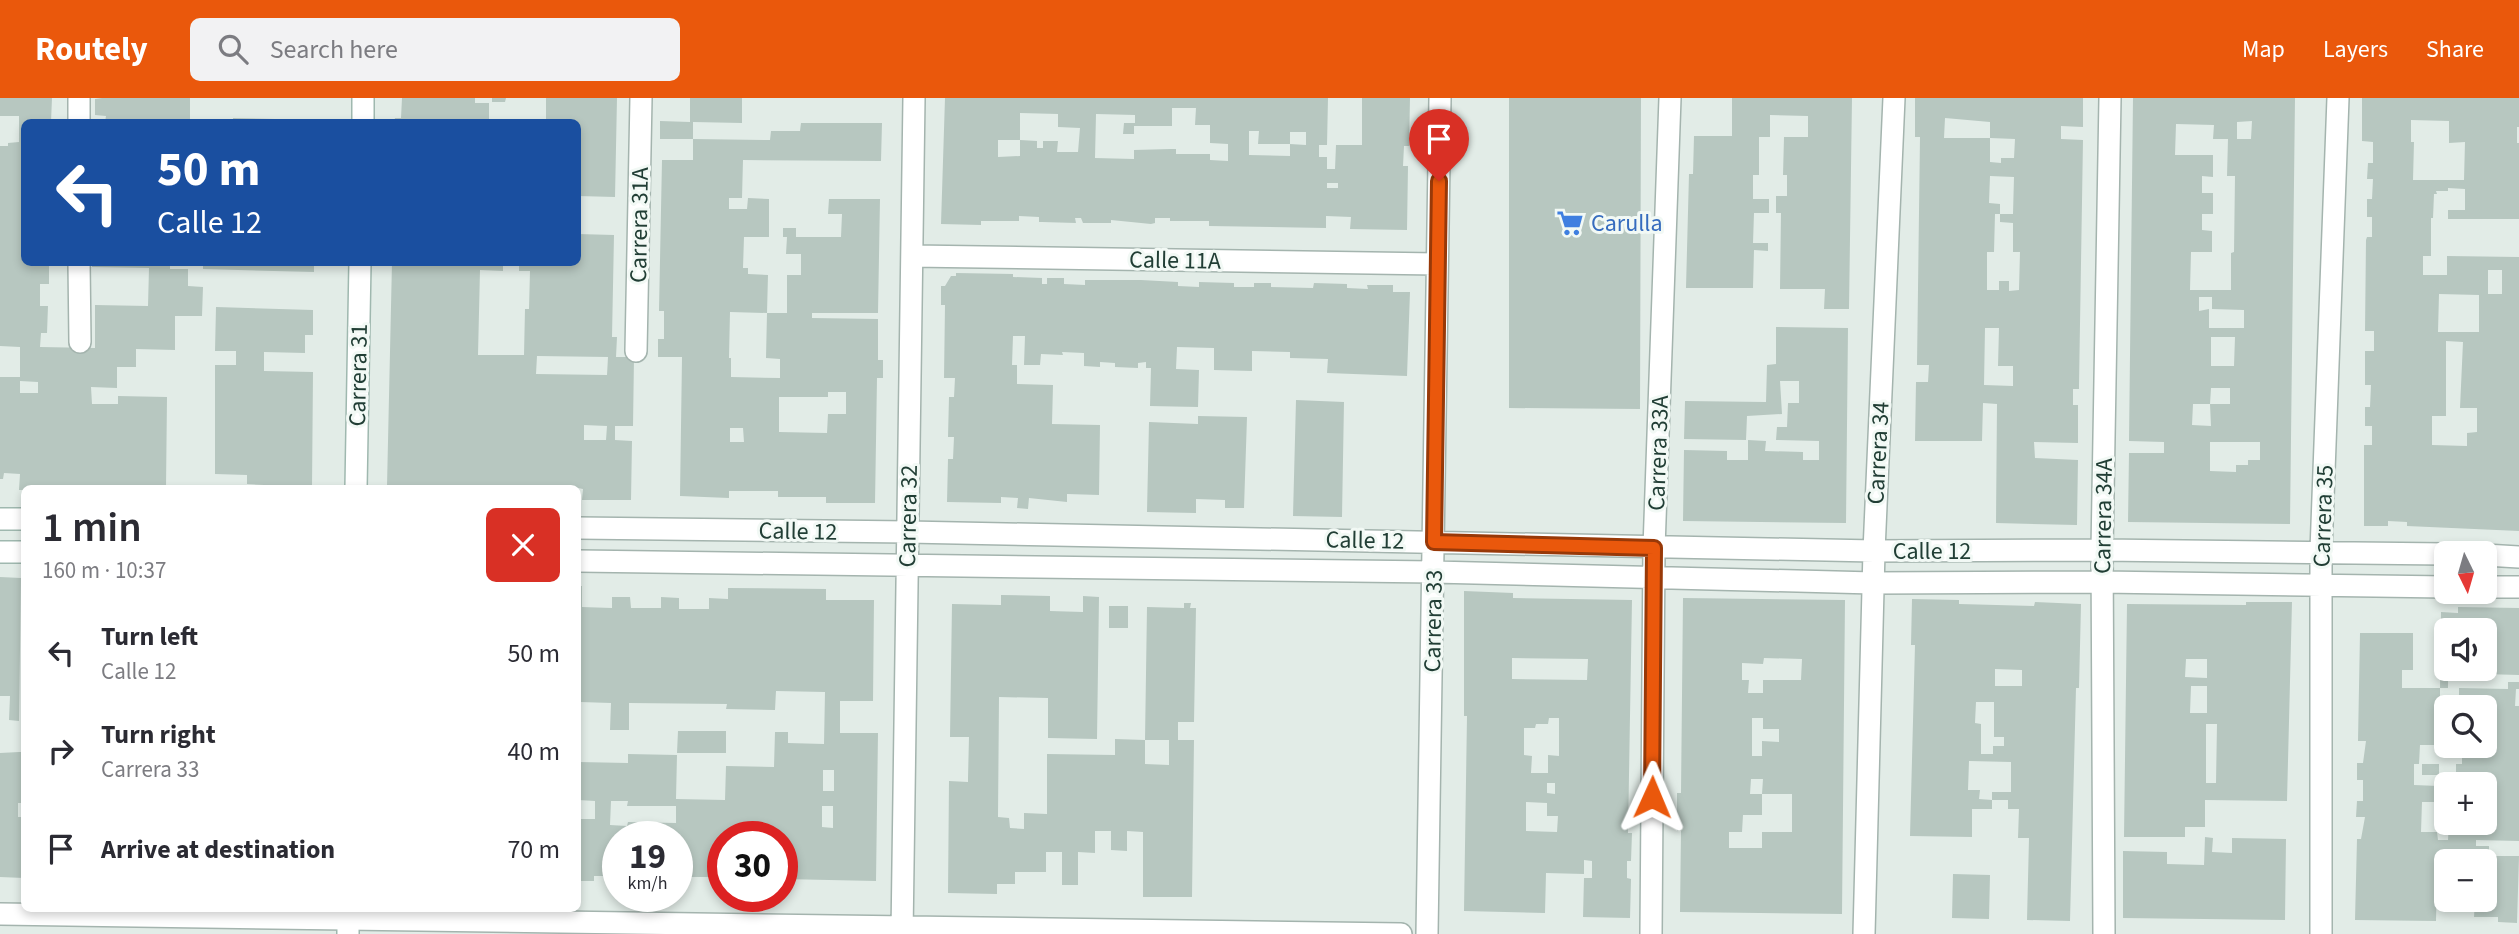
<!DOCTYPE html>
<meta charset="utf-8">
<style>
body{margin:0;font-family:"Source Sans 3",sans-serif;background:#f2f2f3;color:#2b2b33;height:100vh;display:flex;flex-direction:column;font-size:26px;white-space:nowrap}
*{box-sizing:border-box;margin:0}
p{font-size:23px;color:#7c7c81}
.icon{flex:none;width:38px;height:38px;fill:none;stroke:currentColor;stroke-width:2;stroke-linecap:round;stroke-linejoin:round}
.map{position:relative;flex:1;overflow:hidden}
.details{position:absolute;left:21px;top:387px;width:560px;height:427px;display:flex;flex-direction:column;background:#fff;border-radius:10px;box-shadow:0 4px 10px #0003}
.details>*{flex:none}
.top-card{position:absolute;left:21px;top:21px;width:560px;height:147px;border-radius:10px;box-shadow:0 4px 10px #0003;background:#1a4fa0;color:#fff;overflow:hidden}
.needle{width:46px;rotate:175deg}
.tools{position:absolute;left:2434px;top:443px;display:grid;gap:14px}
.tools a{display:grid;place-items:center;width:63px;height:63px;border-radius:10px;background:#fff;box-shadow:0 4px 10px #0003;font-size:35px}
.speed{position:absolute;left:602px;top:723px;display:flex;gap:14px;font-size:35px;font-weight:700;text-align:center}
.speed>*{display:grid;place-content:center;width:91px;height:91px;border-radius:50%;background:#fff;box-shadow:0 4px 10px #0003;line-height:1}
.speed small{font-size:18px;font-weight:400}
.speed .limit{border:10px solid #d22;background:#fff;color:#111}
.pin{position:absolute;display:grid;place-items:center;width:60px;height:60px;color:#fff;margin:-72px -30px;border-radius:50% 50% 50% 0;rotate:-45deg;box-shadow:0 0 7px #0007}
.pin .icon{rotate:45deg}
.me{position:absolute;width:77px;margin:-38px;rotate:1deg;stroke-linejoin:round;filter:drop-shadow(0 0 5px #0008)}
.turn{display:flex;align-items:center;gap:24px;height:147px;padding:0 21px;font-size:32px}
.turn .icon{width:91px;height:91px;stroke-width:2.5}
.turn b{display:block;font-size:49px;line-height:60px}
.round{display:grid;place-items:center;flex:none;width:74px;height:74px;border-radius:10px;background:#f2f2f3}
.headline{display:flex;align-items:center;justify-content:space-between;height:119px;padding:0 21px}
h1{font-size:42px;font-weight:600;line-height:52px}
ul{padding:0;list-style:none}
li{display:flex;align-items:center;gap:21px;height:98px;padding:0 21px}
li div{flex:1}
li b{display:block;font-size:26px}
li em{font-style:normal}
header{display:flex;align-items:center;gap:42px;box-sizing:border-box;height:98px;padding:0 35px;background:#ea580c;color:#fff}
header strong{font-size:33px}
nav{display:flex;gap:38px;margin-inline-start:auto;font-size:24px}
.search{width:490px;height:63px;background:#f2f2f3;display:flex;align-items:center;gap:18px;box-sizing:border-box;padding:0 24px;border-radius:10px;color:#7c7c81;font-size:26px}
.map>svg:first-child{display:block}
</style>
<header>
<strong>Routely</strong>
<div class="search"><svg class="icon" aria-label="search" viewBox="0 0 24 24"><circle cx="10" cy="10" r="6"/><path d="M15 15l6 6"/></svg>Search here</div>
<nav><a>Map</a><a>Layers</a><a>Share</a></nav>
</header>
<div class="map">
<svg width="2519" height="836" viewBox="0 0 2519 836">
<rect width="100%" height="100%" fill="#e2ece7"/>
<!-- building -->
<path fill="#b7c7c0" fill-rule="evenodd" d="M0,0H52L51,24H24V164H49V186H40V208H48L47,235H41L40,249L95,250V207L148,208L149,170L92,169V164H170V171H188V188L203,189L202,218H175V252L136,251V269H117V290L91,289L92,306H118V298L167,299L166,390L19,392L20,376L4,375L3,381H0V279H20V249L0,248V48H8V45L19,44V18H0ZM20,283L38,284V295H20Z
M102,0H190V24H105L106,18L95,17V1Z
M402,0H475V5H489V21H470V24H394L395,20H401Z
M492,0H506L505,4H492Z
M546,0H617L615,99L578,98V24H505V21L546,22Z
M690,0H742V25L693,24V41H660V23L690,24Z
M945,0H1328L1327,47H1319V59H1327V71H1335L1336,47H1362V0H1410L1409,48H1404L1403,68H1408L1407,132L1350,131L1351,119L1326,118V130L1209,128V123H1170V120H1155V125L1151,126L1111,122V125H1083L1081,120H1075L1076,125L1042,124H1039V119L1019,118V123H981V127L941,126ZM1172,10H1196L1195,27H1210V45L1228,46V63L1210,62V56H1176V51H1171L1134,52V61L1095,60L1096,16L1135,17V25H1124L1123,36H1134V28H1172ZM1020,15L1058,16V29L1080,30L1078,54H1057L1058,43H1043V50H1037V43L1020,42V58L998,59V42H1020ZM1249,33H1259L1258,46H1290V34H1306V47L1290,46V58L1249,57ZM1327,85H1338V90H1327Z
M1509,0H1641L1640,311L1509,310Z
M1732,0H1852L1849,211H1824L1825,191H1780L1781,115H1776V98H1787V77H1783L1784,39H1808V18L1770,17V39H1759V77H1753V101H1769V115H1754L1753,145H1768V153L1754,152L1753,190H1686L1689,76H1693L1694,38H1732Z
M1915,0H2083V29L2061,28V41L2083,42L2079,288V291H2073V307H2078V345L2034,344L2035,360L2078,362L2077,427L1996,425L1997,306L1983,305L1982,343H1915L1916,284H1928L1929,267H1917L1920,39H1915ZM1945,20L1990,24V40L2015,41L2014,60H2001V65L1990,64V40H1944ZM1990,78L2014,79L2013,116H2000V106L1989,105ZM1995,116H2000V124L2013,125V154H2020L2019,192L2009,193V183H1999V192H1987V154H1994ZM1985,230H1999L1998,268H2013V288L1984,287Z
M2133,0H2295L2290,426L2128,424L2129,355H2164V344L2129,343ZM2252,23L2251,41H2237V24ZM2176,26L2214,27L2213,41H2228L2227,78H2235L2234,154L2231,155V192H2190L2191,154H2212V133L2202,132V116H2213V95H2202V78L2213,79V57H2175ZM2199,199H2212V211L2244,212V230H2209V211L2199,213ZM2211,239H2235L2234,268H2211ZM2211,290H2230V306H2210L2211,328L2192,327L2193,306H2210ZM2210,344H2260V362H2248V367H2236V374L2210,373Z
M2362,0H2519V29H2517V45H2519V121H2448V112H2465V91L2448,90V93H2436L2437,96H2434L2433,120H2431V158H2423V177H2447V158L2519,159V433L2407,428V424L2388,423V428H2364V347H2372V328H2365V309H2370L2371,287H2365V253H2374V233H2365L2366,142L2367,139H2372V119H2367V101H2372L2373,81H2367L2368,65H2373V44L2362,43ZM2411,22L2449,23V45L2465,44L2464,82H2413L2414,44H2411ZM2488,172H2502V196H2488ZM2439,196L2479,197V234H2438ZM2446,243L2463,244L2460,310H2477V334L2467,335V348L2432,347V318H2446Z
M233,20L317,22V24H233Z
M801,25H882L881,63L743,62L742,100H729V111H747L748,100L769,101V139H744L743,170H748V176L768,177L767,215L730,214L729,260H731V279L780,280V261L766,260L767,215H787V177H801V156H786L787,139H783V130H796V139H841L842,116H828L829,101H880L878,215H812V220L878,221V262H883V280H877L875,405H826V399H778V393H729V400L680,398L682,259H658V241H664V213H659L662,62H693V41L770,42L771,33H800ZM828,294H846V316H828L827,335L779,334V299H828ZM730,330H743L744,344H730Z
M578,136L614,137L612,239H617L616,259H634L633,328H615V342L632,343L631,402H582L583,391L578,390L387,388L392,164H503V173L480,172L478,257H524L525,211H529L530,173H519V164H578ZM537,258L608,259L607,277L536,276ZM584,327L607,328L606,342H584Z
M203,164H314V174L203,171Z
M956,175L1013,176V179L1042,180V186H1047V180H1064V186L1085,187V182H1141L1178,184V188L1199,189V184L1234,185V189H1254V185H1271V189L1313,190L1314,185L1347,186V190L1368,191L1367,187H1393V194H1410L1407,278L1327,275L1328,261L1290,260V254L1252,253V273L1214,272V250L1177,249L1176,271L1199,272L1198,309L1150,308L1151,270H1146V264L1138,265V270L1115,269V265L1100,264V269L1084,268V255L1062,254L1063,257L1041,256L1040,267H1024L1025,238H1013L1012,267H1017V286L1053,287L1052,326L1100,327L1099,397L1067,396V404L1029,400L1028,411L1017,410L1018,400L1001,399V405L947,404L948,361H953L954,339H948L949,299H954L955,280H944L945,207H941V188H945L951,178H956Z
M216,209L313,212V237H305V255L264,254V273L313,274L312,390H264V387L247,386V377L215,376V267H236V253H215Z
M1776,229L1848,230L1846,425L1683,423L1684,352L1727,353V362H1748V342L1766,343L1765,353L1803,354V362H1819V343L1776,342L1777,329H1787L1788,305H1799V283H1780L1782,316L1747,318L1746,342L1684,341L1685,303L1766,304L1767,267L1776,266Z
M1296,302L1344,304L1342,419L1293,418Z
M1198,318L1247,319L1244,410H1225V402L1196,401V415L1147,414L1149,324L1198,326Z
M0,479L21,480L19,623L9,622L10,598H0Z
M578,488H582V509L612,510V499H630L631,510H661V499L679,500V511H709V500L728,501V490L826,491V502H874L873,603H840V635H878L876,783L782,781V738H723V779H677V738H618V778H594V783H578V721H595V703L578,702L579,664L628,665V656L677,657L676,701L725,702L726,668L774,669L775,634H788V645L824,646L825,594L776,593L775,612L726,611L727,606L629,605V632H610L611,605L580,604L581,594H578ZM823,672H834V693H823ZM611,703H628L627,708H676V725L628,724L627,728L610,727ZM822,708H833V730L822,729Z
M1464,493L1513,495V500L1632,502L1628,735H1632L1631,763H1627V780L1631,781L1630,820L1583,819L1584,780H1592V763L1584,762V776L1546,775L1545,815L1464,813L1467,618H1464ZM1512,560L1588,561L1587,582L1512,581ZM1549,620H1559V658L1548,657V675H1531L1532,658L1524,657V630H1535L1536,626H1548ZM1547,685H1555V696L1547,695ZM1526,704L1547,705V718H1558L1557,734L1526,733Z
M1001,497L1050,498V513L1083,514V498L1099,499L1097,641L1048,640V600L999,599L998,719L1009,720L1010,730L1024,731V715L1047,716V656L1115,657V641L1145,642V666L1169,667V642H1145L1147,509L1184,510V505H1191L1190,510H1196L1194,624H1178V642H1194L1192,799H1143V734L1127,733V753L1111,752V733H1095V755L1078,754V787H1062V754H1046V774H1015V786H997V796L948,795L949,683L968,684V680L969,639H950L952,506L1001,507Z
M1683,500L1845,502L1842,816L1680,814L1681,733H1677V695H1681ZM1764,560L1802,561L1801,582H1763V595H1748L1749,582H1742V565L1763,566ZM1752,620H1763V631H1779V644L1762,643V658H1752ZM1751,681H1763L1762,696H1792V734H1762V750H1729V734H1742L1743,717H1762V696H1750Z
M1912,501L1959,502V506L2034,508L2035,504L2081,506L2079,590H2076L2070,823L2027,822L2029,740H2018L2019,711H2008V702H1992V694H2011V664L1969,663L1968,692H1980L1979,701L1992,702V711H1972V739L1910,738L1915,547H1911ZM1995,571L2022,572V588H1995ZM1976,604H1994V639H2004V648H1993V656H1981V626L1975,625Z
M2246,504H2292L2287,703L2205,702V729H2185V739H2124L2127,506L2246,507ZM2186,561H2207V580L2185,579ZM2191,588H2207V615H2190ZM2206,626H2217L2216,685H2206Z
M1109,508H1128V530H1109Z
M2458,509L2519,510V577L2448,575V590H2440V614L2446,615V628H2439V647H2420L2419,666H2414V687L2438,688V694H2446V704H2422L2421,734H2437L2438,742H2448L2449,724H2485V686H2456V666H2462V648H2485V609H2459V590L2508,591V584H2519V591H2516L2515,608H2519V743L2476,742V748H2489V758H2519L2517,825L2498,824V819H2474L2475,802H2485V763H2446V780H2437L2436,823L2355,822L2357,741H2361L2365,719H2356L2357,703H2363V682H2357V665H2363L2366,643H2358L2360,535H2413V572H2402V590H2440L2441,514L2458,515ZM2446,532H2485V570H2446Z
M678,633H726V655H677Z
M19,654H24V705H18V719H24V780L0,779V655Z
M2422,666H2439V677H2422Z
M2205,739L2213,740L2212,754L2232,755V740L2286,741L2285,822L2123,820V753L2167,754V766L2204,767Z
M1953,776L1990,777L1989,821L1952,820Z"/>
<g fill="none" stroke-linecap="round" stroke-linejoin="round">
<!-- street casing -->
<g stroke="#a4b4ae" stroke-width="24">
<path id="street" d="M79,0V24
M912,158L1437,166
M79,164L80,244
M636,253L641,0
M578,430L908,434L1874,453L2102,452L2446,456
M2485,457L2519,459
M578,463L1434,474L1873,485L2102,484L2446,489
M2485,489H2519
M0,816L1401,836
M902,836L914,0
M1427,836L1440,0
M1651,836L1654,450L1670,0
M1864,836L1874,453L1894,0
M2104,836L2102,452L2110,0
M2321,836V453L2338,0"/>
</g>
<!-- secondary casing -->
<g stroke="#9fb8af" stroke-width="24">
<path id="secondary" d="M363,24V0
M356,390L360,164
M0,421H24
M0,454H24
M348,836V810"/>
</g>
<!-- street -->
<use href="#street" stroke="#fff" stroke-width="21"/>
<!-- secondary -->
<use href="#secondary" stroke="#fff" stroke-width="21"/>
</g>
<g fill="none" stroke-linecap="round" stroke-linejoin="round">
<!-- route casing -->
<g stroke="#983908" stroke-width="18">
<path id="route" d="M1439,83L1434,444L1654,450L1652,699"/>
</g>
<!-- route -->
<use href="#route" stroke="#ea580c" stroke-width="12"/>
</g>
<!-- icons -->
<defs>
<g id="supermarket-bare" transform="scale(2.1)"><path d="M-6-5.5h2.5l.6 2H6L4.5 2H-2.5L-4.4-4H-6ZM-1.5 3.2a1.3 1.3 0 1 0 .1 0ZM3 3.2a1.3 1.3 0 1 0 .1 0Z" fill="#3f7fe0" stroke="#f2f9f5" stroke-width="2.5" paint-order="stroke"/></g>
</defs>
<g fill-rule="evenodd">
<use href="#supermarket-bare" x="1570" y="125"/>
</g>
<g text-anchor="middle" stroke-width="6" stroke-linejoin="round" paint-order="stroke">
<!-- shop labels -->
<g font-size="24" fill="#366cbe" stroke="#f2f9f5" text-anchor="start">
<text x="1591" y="133">Carulla</text>
</g>
<!-- street labels -->
<g font-size="24" fill="#213e35" stroke="#f2f9f5">
<text transform="translate(639 127) rotate(-89)" y="8">Carrera 31A</text>
<text transform="translate(1175 162) rotate(1)" y="8">Calle 11A</text>
<text transform="translate(358 277) rotate(-89)" y="8">Carrera 31</text>
<text transform="translate(1658 355) rotate(-88)" y="8">Carrera 33A</text>
<text transform="translate(1878 355) rotate(-87)" y="8">Carrera 34</text>
<text transform="translate(908 418) rotate(-89)" y="8">Carrera 32</text>
<text transform="translate(2103 418) rotate(-89)" y="8">Carrera 34A</text>
<text transform="translate(2323 418) rotate(-88)" y="8">Carrera 35</text>
<text transform="translate(798 433) rotate(1)" y="8">Calle 12</text>
<text transform="translate(1365 442) rotate(1)" y="8">Calle 12</text>
<text x="1932" y="461">Calle 12</text>
<text transform="translate(1433 523) rotate(-89)" y="8">Carrera 33</text>
</g>
</g>
</svg>
<div class="tools">
<a><svg class="needle" viewBox="-14 -14 28 28"><path d="M0-13l5 13h-10z" fill="#e53935"/><path d="M0 13l5-13h-10z" fill="#7c7c81"/></svg></a>
<a><svg class="icon" aria-label="sound" viewBox="0 0 24 24"><path d="M4 9h4l5-4v14l-5-4H4zM17 9q2 3 0 6"/></svg></a>
<a><svg class="icon" aria-label="search" viewBox="0 0 24 24"><circle cx="10" cy="10" r="6"/><path d="M15 15l6 6"/></svg></a>
<a>+</a>
<a>−</a>
</div>
<div class="speed"><div>19<small>km/h</small></div><div class="limit">30</div></div>
<div class="pin" style="left:1439px;top:83px;background:#d93025"><svg class="icon" aria-label="arrive" viewBox="0 0 24 24"><path d="M6 21V4h12l-3 4 3 4H6"/></svg></div>
<svg class="me" style="left:1652px;top:699px" viewBox="-20 -20 40 40"><path d="M0-17L14 15 0 8-14 15z" fill="#ea580c" stroke="#fff" stroke-width="4"/></svg>
<div class="top-card">
<div class="turn"><svg class="icon" aria-label="left" viewBox="0 0 24 24"><path d="M17 20v-9H6M10 6l-5 5 5 5"/></svg><div><b>50 m</b>Calle 12</div></div>
</div>
<section class="details">
<div class="headline"><div><h1>1 min</h1><p>160 m · 10:37</p></div><a class="round" style="background:#d93025;color:#fff"><svg class="icon" aria-label="close" viewBox="0 0 24 24"><path d="M6 6l12 12M18 6L6 18"/></svg></a></div>
<ul>
<li><svg class="icon" aria-label="left" viewBox="0 0 24 24"><path d="M17 20v-9H6M10 6l-5 5 5 5"/></svg><div><b>Turn left</b><p>Calle 12</p></div><em>50 m</em></li>
<li><svg class="icon" aria-label="right" viewBox="0 0 24 24"><path d="M7 20v-9h11M14 6l5 5-5 5"/></svg><div><b>Turn right</b><p>Carrera 33</p></div><em>40 m</em></li>
<li><svg class="icon" aria-label="arrive" viewBox="0 0 24 24"><path d="M6 21V4h12l-3 4 3 4H6"/></svg><div><b>Arrive at destination</b></div><em>70 m</em></li>
</ul>
</section>
</div>
